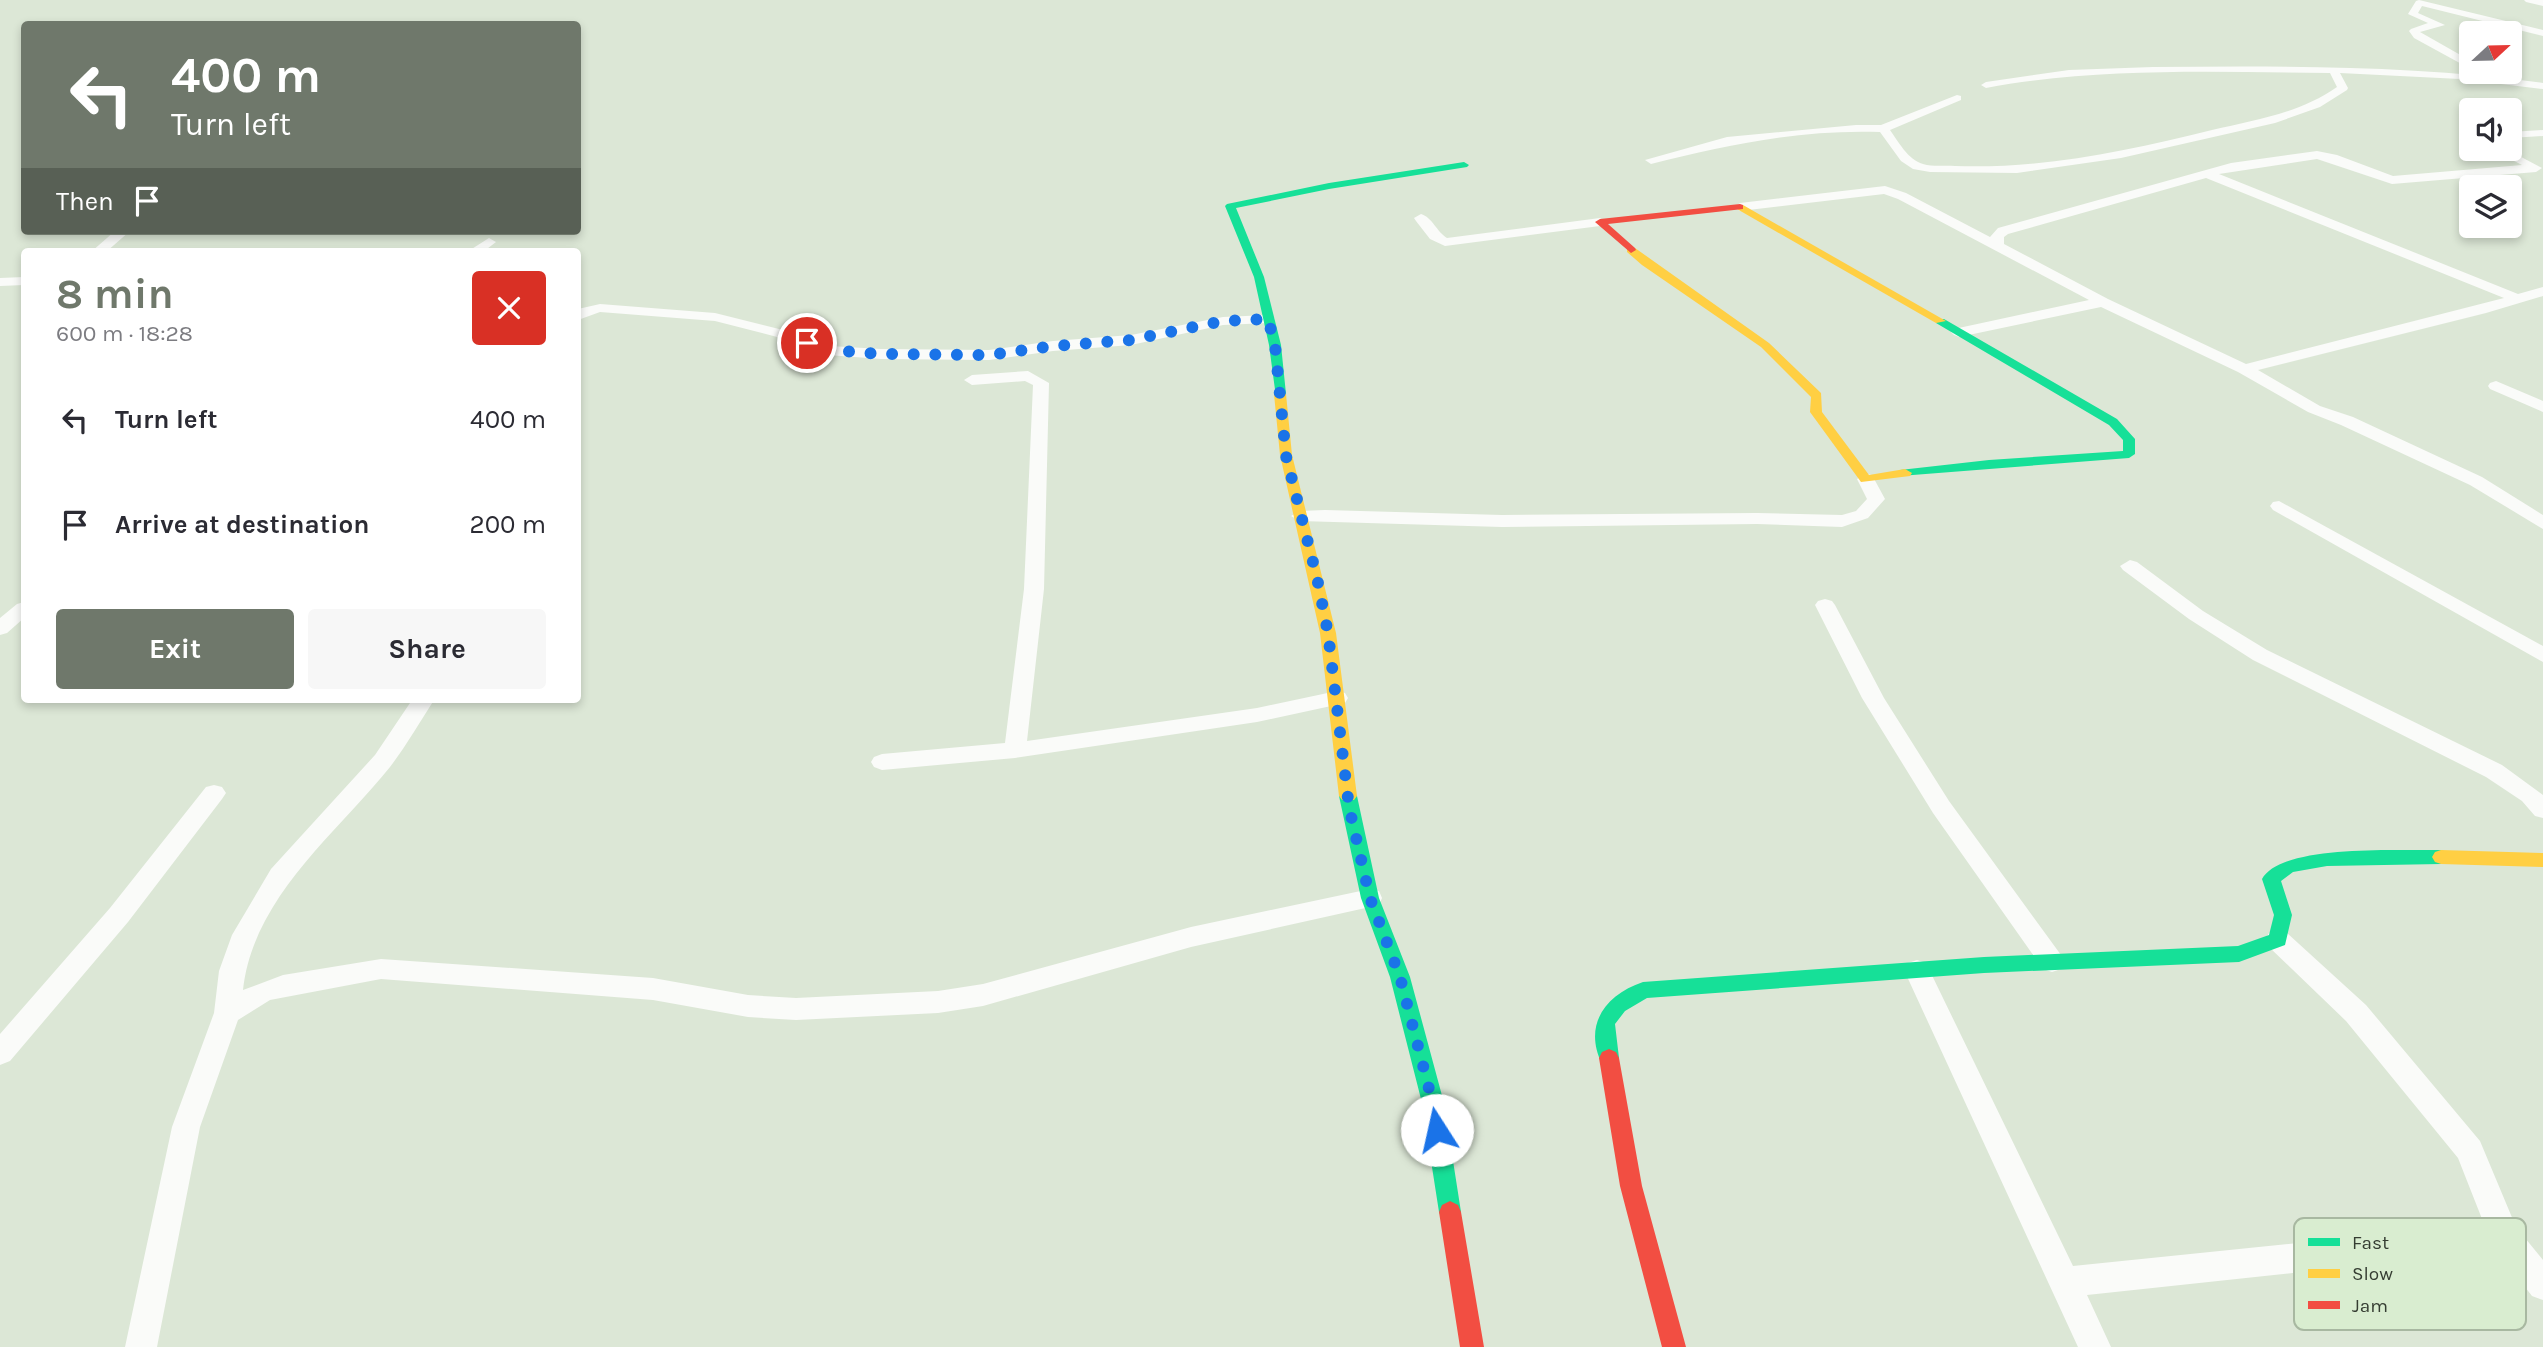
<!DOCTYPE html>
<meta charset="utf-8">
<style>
body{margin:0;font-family:Karla,sans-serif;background:#f7f7f7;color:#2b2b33;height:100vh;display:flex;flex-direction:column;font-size:26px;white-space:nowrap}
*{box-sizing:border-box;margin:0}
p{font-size:23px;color:#7c7c81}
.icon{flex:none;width:38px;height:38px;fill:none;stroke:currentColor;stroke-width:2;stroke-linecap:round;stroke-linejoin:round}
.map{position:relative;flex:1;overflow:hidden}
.details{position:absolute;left:21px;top:248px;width:560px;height:455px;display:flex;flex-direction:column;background:#fff;border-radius:7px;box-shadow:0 4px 10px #0003}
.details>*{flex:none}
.guide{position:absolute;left:21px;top:21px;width:560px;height:214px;border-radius:7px;box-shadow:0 4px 10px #0003;background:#6f786b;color:#fff;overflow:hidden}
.needle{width:46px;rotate:68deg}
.fabs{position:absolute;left:2459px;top:21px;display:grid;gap:14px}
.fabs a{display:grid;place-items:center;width:63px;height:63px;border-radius:7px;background:#fff;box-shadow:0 4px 10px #0003;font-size:35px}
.pin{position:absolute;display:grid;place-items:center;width:60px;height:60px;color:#fff;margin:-30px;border:4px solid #fff;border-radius:50%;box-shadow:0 2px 7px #0007}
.me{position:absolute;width:77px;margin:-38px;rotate:350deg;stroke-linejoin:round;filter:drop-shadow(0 0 5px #0008)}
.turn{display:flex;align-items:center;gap:24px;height:147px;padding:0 35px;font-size:32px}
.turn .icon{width:91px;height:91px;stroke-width:2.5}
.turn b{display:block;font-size:49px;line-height:60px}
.then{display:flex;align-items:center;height:66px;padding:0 35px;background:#0003;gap:14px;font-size:26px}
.round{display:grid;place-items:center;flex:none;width:74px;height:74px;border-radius:7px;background:#f7f7f7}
.overview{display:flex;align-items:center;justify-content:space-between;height:119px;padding:0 35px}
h1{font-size:42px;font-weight:700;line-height:52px;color:#6f786b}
.cta{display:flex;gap:14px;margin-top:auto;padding:14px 35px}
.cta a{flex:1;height:80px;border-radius:7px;background:#6f786b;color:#fff;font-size:28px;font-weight:700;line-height:80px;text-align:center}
.cta a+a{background:#f7f7f7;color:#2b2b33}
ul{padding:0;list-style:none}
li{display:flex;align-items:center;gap:21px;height:105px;padding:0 35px}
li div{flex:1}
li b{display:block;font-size:26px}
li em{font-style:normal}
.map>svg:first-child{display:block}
</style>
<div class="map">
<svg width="2543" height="1347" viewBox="0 0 2543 1347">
<rect width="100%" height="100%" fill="#dce7d6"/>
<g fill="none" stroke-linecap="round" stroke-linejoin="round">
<!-- street -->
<path fill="#fafbf9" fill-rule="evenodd" d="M2419,0L2543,30V36L2422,6L2418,13L2445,25L2420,32L2471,61V68L2467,67L2414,38L2409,31L2411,29L2428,23L2408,14L2416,1Z
M2524,0H2543V6L2526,2Z
M2153,67C2284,66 2413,65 2543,83V89L2460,79L2340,73L2348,88L2347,90L2320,107L2275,123L2121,158L2017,173L1930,172L1913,169L1901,161L1880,132C1803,129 1725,145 1651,164L1645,160L1727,137L1856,125H1881L1957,95L1961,96V100L1890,130C1898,141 1908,160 1923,164C1933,167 1945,165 1955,166C2043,169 2127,151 2212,130C2256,120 2300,113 2337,87L2330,73C2215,72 2098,67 1986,88L1981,85L1986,82L2069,70Z
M2543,130V136L2510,138V132Z
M2491,149H2506L2542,168L2536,172L2392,184L2317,159L2219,174L2518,294L2543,287V296L2486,313L2258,370L2320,406L2353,417L2482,477L2543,515V529L2470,485L2341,425L2308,412L2238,372L2101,307L1959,337L1954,335L1951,332L1954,329L2089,300L1898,199L1884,194L1740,211L1734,207L1740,203L1885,186L1906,193L1990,237L1998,228L2231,163L2317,151L2337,155L2393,176L2522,165ZM2206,178L2504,298L2246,364L2108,299L2004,244V237L2008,234Z
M1421,214C1432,217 1437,232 1447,238L1600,218L1607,222L1600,226L1445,246L1430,239L1416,221L1414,218Z
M115,231H130L106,252H91Z
M489,238L496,242L483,252H467Z
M24,277V285L0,286V278Z
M600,304L715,313L791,332L830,346L881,349L989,350L1053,341L1131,335L1223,317L1268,315L1275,319L1268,323L1223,325L1131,345L1053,351L989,360L881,359L828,355L781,338L715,321L600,312L578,320V309Z
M1028,371L1049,383L1044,589L1027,741L1257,708L1337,691L1345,693L1348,698L1345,703L1257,722L1015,758L882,770L874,767L871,762L874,757L882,754L1005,743L1024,589L1033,385L1025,381L972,385L964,380L972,375Z
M2496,381L2543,401V412L2490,389L2488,386L2490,383Z
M1866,474L1872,475L1885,499L1868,518L1842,527L1757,524L1502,527L1300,521L1291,516L1300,511L1325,510L1502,515L1757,513L1842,515L1856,511L1867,499L1857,479Z
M2279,501L2543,646V662L2273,510L2270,506L2273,502Z
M2130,560L2137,562L2203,611L2267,650L2502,765L2543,795V818L2535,816L2522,801L2486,777L2253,660L2189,619L2123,570L2120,566Z
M1825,599L1832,601L1835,605L1884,698L1949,801L2061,955L2065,962L2061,969L2052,972L2043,969L1933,813L1862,698L1815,605L1818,601Z
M24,602V618L7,633L0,635V618L17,604Z
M412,700H434C420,722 406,746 390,767C335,835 253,898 243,990L283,975L381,959L653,978L748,995L796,998L938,991L983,984L1191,927L1370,889L1379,891L1382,898L1379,905L1370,907L1191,947L983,1006L938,1013L796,1020L748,1017L653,1000L381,979L270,1000L238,1020L200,1127L157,1347H125L172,1127L214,1013L219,971L232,935L271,869L375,755Z
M214,785L222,787L226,793L222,799L128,922L10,1061L0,1065V1034L110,908L206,787Z
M2278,930L2287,933L2366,1005L2480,1141L2516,1227L2543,1260V1300L2532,1296L2497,1251L2087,1295L2111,1347H2078L1904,970L1908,963L1917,960L1926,963L2073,1266L2484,1224L2458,1158L2346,1021L2269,947L2265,940L2269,933Z"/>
<!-- fast -->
<path fill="#16e098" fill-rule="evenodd" d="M1464,162L1469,165L1467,167L1329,189L1236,208L1264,277L1281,345L1286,394L1280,398L1276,397L1269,345L1254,277L1225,206L1227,204L1329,183Z
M1936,319H1944L2117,419L2135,439V454L2129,458L1900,476V470L1989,460L2123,451V440L2109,425L1936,323Z
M1348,790L1354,792L1357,796L1379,898L1410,977L1444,1103L1461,1212L1458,1219L1450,1223L1442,1219L1439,1212L1422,1103L1390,977L1361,898L1339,796L1342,792Z
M2441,850L2447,852L2450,857L2447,862L2441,864L2327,866L2293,872L2281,881L2292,915L2285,945L2239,962L1984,973L1647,998L1625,1011L1615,1024L1619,1058L1616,1064L1609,1067L1602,1064C1583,1025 1605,995 1643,982L1984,957L2238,946L2269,935L2274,915L2262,879C2282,843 2402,851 2441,850Z"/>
<!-- slow -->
<path fill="#ffcf43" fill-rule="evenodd" d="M1737,205H1743L1946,321L1936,323L1737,209Z
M1627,248H1635L1769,343L1821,393L1822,412L1869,475L1905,469L1912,473L1910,476L1861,482L1810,412L1811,397L1761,347L1642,265L1627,252Z
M1280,390L1286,394L1292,455L1336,633L1357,796L1354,800H1342L1339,796L1320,633L1280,455L1274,394Z
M2441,850L2543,853V867L2441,864L2435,862L2432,857L2435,852Z"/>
<!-- jam -->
<path fill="#f24e42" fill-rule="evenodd" d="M1740,204L1743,205V209L1608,224L1635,248L1636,250L1631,253L1595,222L1600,219Z
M1609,1049L1616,1052L1619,1058L1642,1186L1686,1347H1662L1620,1186L1599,1058L1602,1052Z
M1450,1201L1458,1205L1461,1212L1484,1347H1460L1439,1212L1442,1205Z"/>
</g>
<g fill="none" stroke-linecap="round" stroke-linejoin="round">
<!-- route -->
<path stroke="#1a73e8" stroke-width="12" stroke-dasharray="0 21.6" d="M807,343L828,350L881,354L989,355L1053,346L1131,340L1223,321L1268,319L1275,345L1286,456L1317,578L1328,633L1349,807L1370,898L1400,977L1433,1104L1437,1130"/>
</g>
<!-- legend -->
<rect x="2294" y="1218" width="232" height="112" rx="10" fill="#d9edd0" stroke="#a8b8a1" stroke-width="2"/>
<rect x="2308" y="1238" width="32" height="8" fill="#16e098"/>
<rect x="2308" y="1269" width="32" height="9" fill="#ffcf43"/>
<rect x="2308" y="1301" width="32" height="8" fill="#f24e42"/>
<g font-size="19" fill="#353d32">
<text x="2352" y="1249">Fast</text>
<text x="2352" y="1280">Slow</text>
<text x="2352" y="1312">Jam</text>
</g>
</svg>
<div class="fabs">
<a><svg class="needle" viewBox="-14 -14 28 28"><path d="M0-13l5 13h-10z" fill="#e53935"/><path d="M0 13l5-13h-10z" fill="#7c7c81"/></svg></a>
<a><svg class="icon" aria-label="sound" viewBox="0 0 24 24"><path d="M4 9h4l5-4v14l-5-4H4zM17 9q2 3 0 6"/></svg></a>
<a><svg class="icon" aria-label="layers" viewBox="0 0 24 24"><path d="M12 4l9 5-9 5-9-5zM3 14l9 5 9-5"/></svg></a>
</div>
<div class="pin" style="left:807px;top:343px;background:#d93025"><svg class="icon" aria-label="arrive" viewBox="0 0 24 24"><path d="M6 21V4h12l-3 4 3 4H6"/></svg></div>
<svg class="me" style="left:1437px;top:1130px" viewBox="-20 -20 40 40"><circle r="19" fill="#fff"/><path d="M0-13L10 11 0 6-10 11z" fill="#1a73e8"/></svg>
<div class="guide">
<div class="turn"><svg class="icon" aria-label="left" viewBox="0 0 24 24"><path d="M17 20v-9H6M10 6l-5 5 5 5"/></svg><div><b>400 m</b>Turn left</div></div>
<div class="then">Then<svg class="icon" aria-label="arrive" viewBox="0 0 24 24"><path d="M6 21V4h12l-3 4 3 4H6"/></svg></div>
</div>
<section class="details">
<div class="overview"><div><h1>8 min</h1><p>600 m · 18:28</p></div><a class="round" style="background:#d93025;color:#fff"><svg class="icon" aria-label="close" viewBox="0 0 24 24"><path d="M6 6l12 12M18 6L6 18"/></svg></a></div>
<ul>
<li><svg class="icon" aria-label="left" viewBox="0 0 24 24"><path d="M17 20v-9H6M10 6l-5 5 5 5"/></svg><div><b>Turn left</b></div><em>400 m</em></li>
<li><svg class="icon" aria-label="arrive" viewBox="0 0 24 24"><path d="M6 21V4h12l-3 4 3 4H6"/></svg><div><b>Arrive at destination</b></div><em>200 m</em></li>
</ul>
<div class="cta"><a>Exit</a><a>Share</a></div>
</section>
</div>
